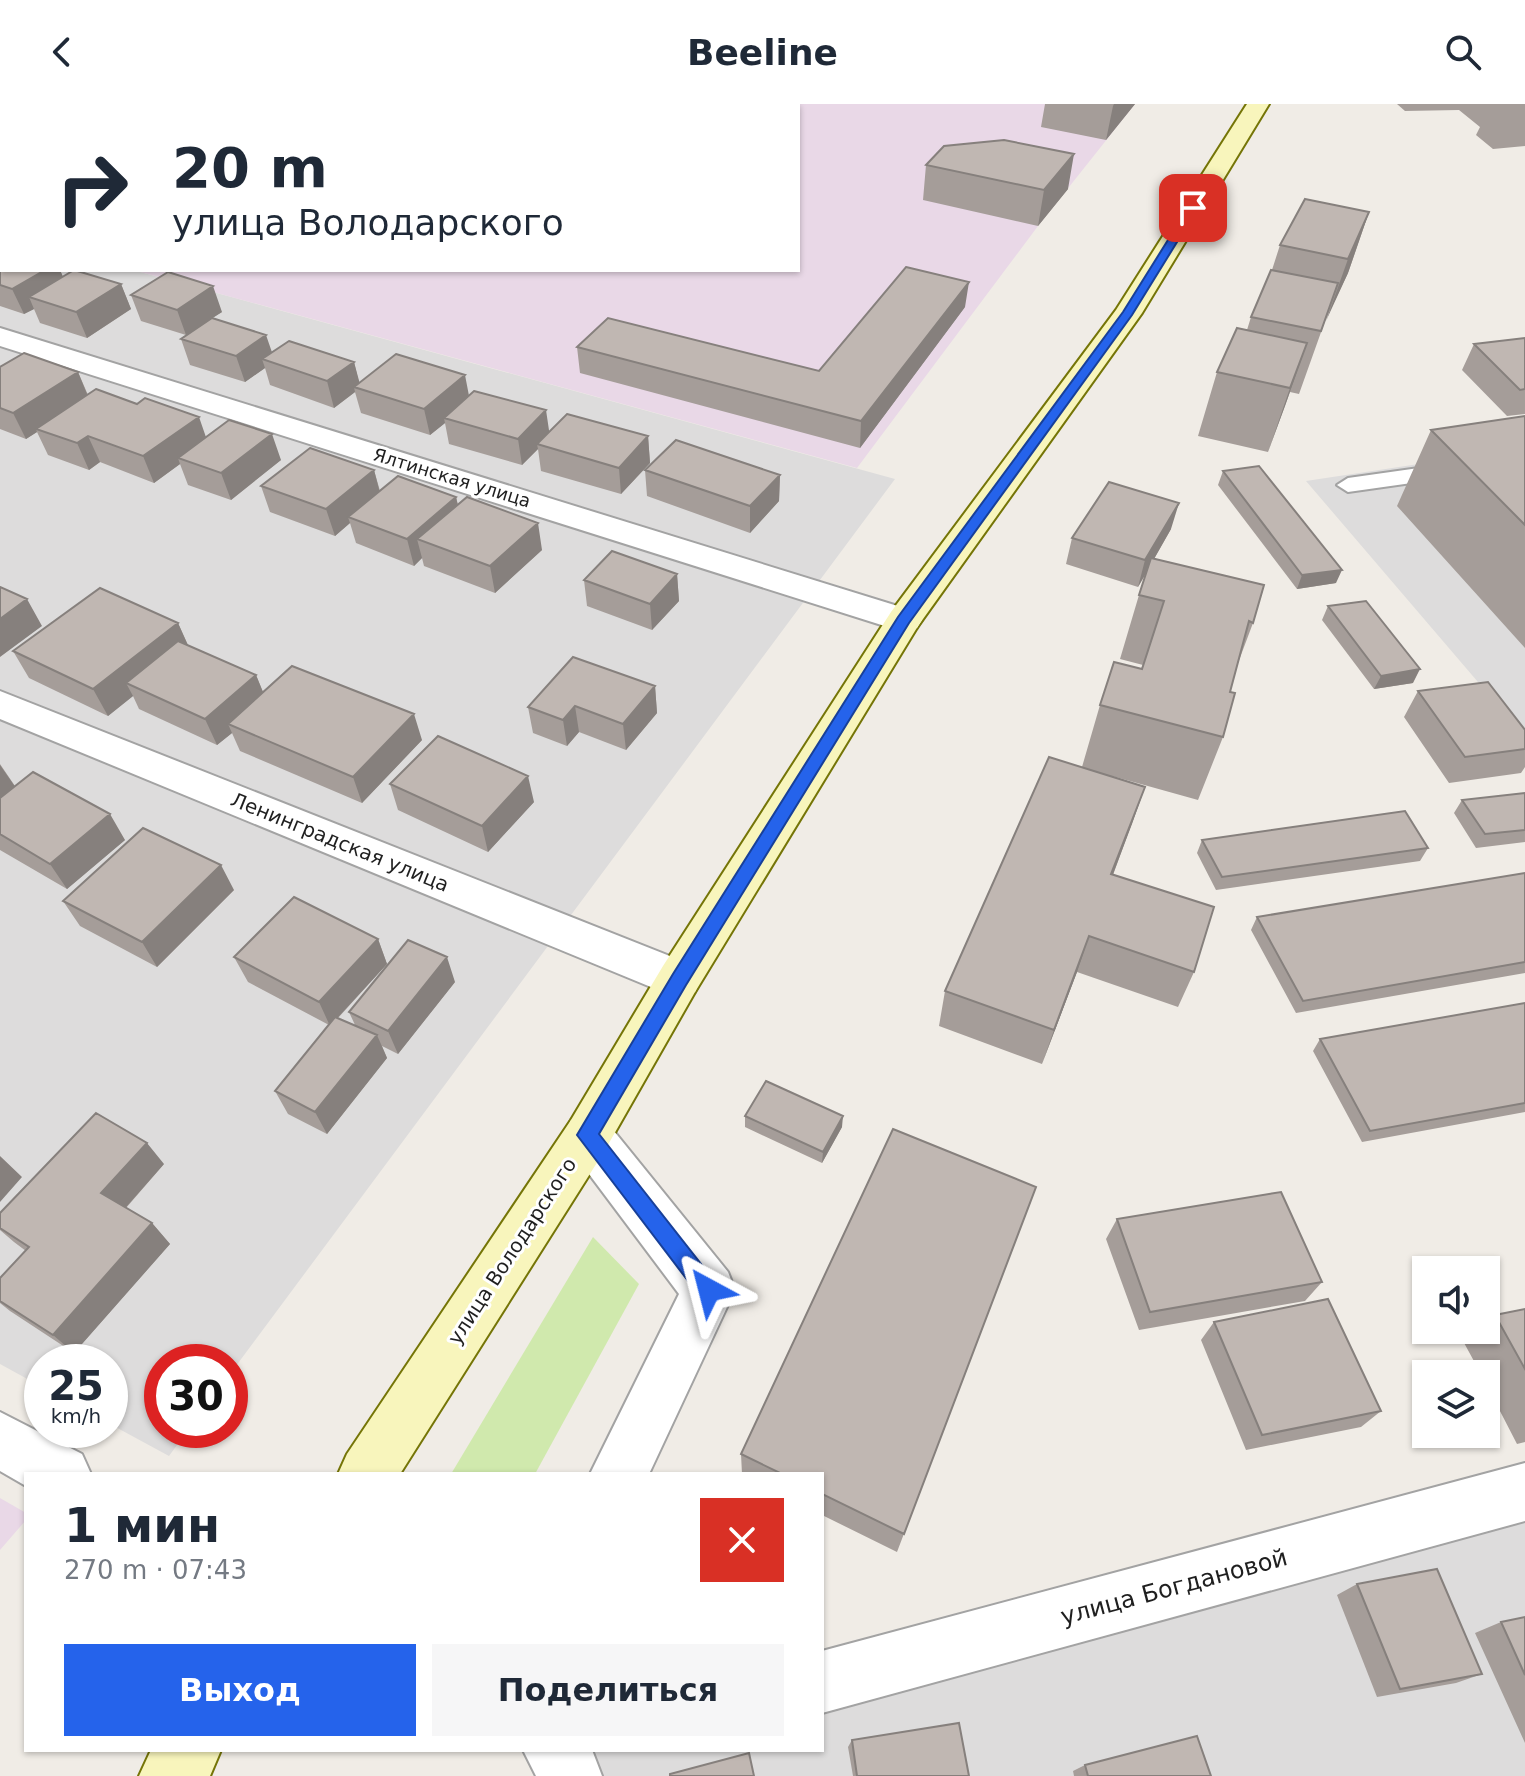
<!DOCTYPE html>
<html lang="ru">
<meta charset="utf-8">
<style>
body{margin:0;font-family:"DejaVu Sans",sans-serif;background:#f6f6f7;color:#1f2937;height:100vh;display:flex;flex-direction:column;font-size:30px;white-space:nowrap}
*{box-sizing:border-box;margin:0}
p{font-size:26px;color:#747a83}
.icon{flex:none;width:44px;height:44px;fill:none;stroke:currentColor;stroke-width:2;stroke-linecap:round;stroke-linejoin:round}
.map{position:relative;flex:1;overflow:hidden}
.sheet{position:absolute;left:24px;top:1368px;width:800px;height:280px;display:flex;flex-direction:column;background:#fff;border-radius:0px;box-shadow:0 2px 6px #0004}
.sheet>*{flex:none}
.top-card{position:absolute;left:0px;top:0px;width:800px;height:168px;box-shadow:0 2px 6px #0004;background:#fff;color:#1f2937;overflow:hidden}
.buttons{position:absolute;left:1412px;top:1152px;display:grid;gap:16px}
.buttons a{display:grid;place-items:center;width:88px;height:88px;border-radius:0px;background:#fff;box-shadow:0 2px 6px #0004;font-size:40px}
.speed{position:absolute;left:24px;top:1240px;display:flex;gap:16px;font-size:40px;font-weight:700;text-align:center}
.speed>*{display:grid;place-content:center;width:104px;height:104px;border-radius:50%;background:#fff;box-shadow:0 2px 6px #0004;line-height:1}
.speed small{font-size:20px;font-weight:400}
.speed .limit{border:12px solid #d22;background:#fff;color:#111}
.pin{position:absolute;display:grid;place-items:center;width:68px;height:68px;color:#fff;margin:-34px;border-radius:16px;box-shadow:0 4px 12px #0006}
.me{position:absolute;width:88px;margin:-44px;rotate:322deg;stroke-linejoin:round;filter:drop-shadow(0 0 6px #0008)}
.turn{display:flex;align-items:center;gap:28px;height:168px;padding:0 40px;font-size:36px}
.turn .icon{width:104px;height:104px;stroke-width:2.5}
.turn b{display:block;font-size:56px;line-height:68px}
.round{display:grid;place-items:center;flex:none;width:84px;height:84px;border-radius:0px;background:#f6f6f7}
.summary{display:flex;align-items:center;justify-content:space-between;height:136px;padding:0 40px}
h1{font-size:48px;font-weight:800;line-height:60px}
.action{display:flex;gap:16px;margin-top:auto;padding:16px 40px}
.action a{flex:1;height:92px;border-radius:0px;background:#2563eb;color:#fff;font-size:32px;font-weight:800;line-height:92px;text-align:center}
.action a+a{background:#f6f6f7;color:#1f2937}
header{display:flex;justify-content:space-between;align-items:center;height:104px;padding:0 40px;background:#fff;font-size:36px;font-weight:800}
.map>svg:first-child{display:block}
</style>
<header><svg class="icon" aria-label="back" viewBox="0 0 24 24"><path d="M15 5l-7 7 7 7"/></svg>Beeline<svg class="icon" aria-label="search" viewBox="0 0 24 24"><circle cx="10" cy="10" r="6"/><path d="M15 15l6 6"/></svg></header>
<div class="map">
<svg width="1525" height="1672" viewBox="0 0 1525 1672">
<rect width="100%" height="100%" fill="#f0ece6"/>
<!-- residential -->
<path fill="#dddcdc" d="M0,129L2,166H133L895,375L230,1270V1258H162V1326H188L169,1352L110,1320V1258H42V1283L0,1260Z
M1525,344V633L1306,377Z
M1525,1388V1672H569L570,1646H822V1578Z"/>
<!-- industrial -->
<path fill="#e9d8e7" d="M0,0H1135L1038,122L857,364L133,166H798V2H2V130Z
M0,1394L26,1409V1416L0,1446Z"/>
<!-- grass -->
<path fill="#d0e9ad" d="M593,1133L639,1180L535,1370H451Z"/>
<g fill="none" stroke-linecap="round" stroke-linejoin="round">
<!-- lane casing -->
<g stroke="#a3a3a3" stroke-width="4">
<path id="lane" d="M1525,349V363L1348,388L1337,381L1348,374Z"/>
</g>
<!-- street casing -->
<g stroke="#a3a3a3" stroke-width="4">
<path id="street" d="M0,224L917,508L922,516L917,524L904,528L891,524L0,242Z
M0,587L695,862L701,875L695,888L679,893L663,888L0,615Z
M588,1009L605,1016L728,1168L735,1186L649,1370H590L679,1190L571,1046L564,1031L571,1016Z
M0,1308L82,1350L91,1370H26V1382L0,1367Z
M1525,1359V1417L822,1609V1547Z
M523,1646H592L602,1672H536Z"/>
</g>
<!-- secondary casing -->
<g stroke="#757507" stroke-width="4">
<path id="secondary" d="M1247,0H1269L1142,209L918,522L695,888L605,1046L400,1370H338L347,1350L571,1016L663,862L891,508L1116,206Z
M151,1646H221L210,1672H139Z"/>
</g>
<!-- lane -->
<use href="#lane" fill="#fff" fill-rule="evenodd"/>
<!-- street -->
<use href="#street" fill="#fff" fill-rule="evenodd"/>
<!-- secondary -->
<use href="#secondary" fill="#f8f5bc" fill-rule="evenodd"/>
</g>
<!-- wall -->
<path fill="#a59d99" d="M1045,0H1135L1106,36L1041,23Z
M1397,0H1525V42L1493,45L1476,31L1480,23L1459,6L1405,7Z
M926,61L1068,85L1038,122L923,96Z
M1369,108L1348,169L1325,217L1299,290L1290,288L1268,348L1198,332L1217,268L1247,226L1251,213L1272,166L1280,141Z
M0,148L60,166L63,173L121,180L131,205L87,234L40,219L34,205L24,210L0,202Z
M131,191L222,208L212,214L272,248L354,258L359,279L469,291L549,328L648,332L650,359L621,390L541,367L538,345L522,361L449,340L445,319L430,331L361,309L355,288L334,304L270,281L265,264L245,278L190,261L181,235L186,231L141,217Z
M965,203L860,344L580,269L577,243L819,267Z
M1525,234V310L1507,312L1462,266L1474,240Z
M0,263L78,268L88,291L206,333L281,356L231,396L188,381L180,360L154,379L100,358L89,366L48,351L37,328L26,335L0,325Z
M1525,312V544L1397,402L1431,326Z
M374,366L380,387L456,393L458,401L542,446L495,489L424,462L422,454L414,462L356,439L350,419L335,432L270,408L261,382Z
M645,366L780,371L779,397L750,429L647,392Z
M1223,367L1336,479L1297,485L1218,381Z
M1171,425L1154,455L1253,519L1238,559L1230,588L1223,633L1198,696L1112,672L1145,683L1113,771L1194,868L1178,903L1077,868L1042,960L939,922L945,887L1082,663L1100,601L1142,565L1143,561L1120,555L1139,491L1147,468L1138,483L1066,460L1072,434Z
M677,470L679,497L652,526L587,502L584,476Z
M1328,502L1413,579L1374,585L1322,516Z
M178,519L188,541L256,571L263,588L422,636L362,699L240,647L232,629L217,641L139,605L133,592L108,612L29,574L13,547Z
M655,582L657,609L626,646L579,628L567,642L533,629L528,603Z
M1418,587L1525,626V663L1521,669L1449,679L1404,613Z
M0,660L15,682L125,736L67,785L0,746Z
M390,680L534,698L488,748L398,706Z
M1525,689V738L1476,744L1454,709L1462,696Z
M1202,736L1428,744L1420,757L1216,786L1197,749Z
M1525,769V869L1296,909L1251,826L1257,813Z
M234,786L157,863L80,822L63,797Z
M378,835L387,860L338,914L355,921L349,908L455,878L398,950L382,942L387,954L327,1030L288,1010L275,987L329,921L248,878L234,853Z
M1525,899V1008L1362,1038L1313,947L1320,935Z
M745,1012L842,1023L822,1059L745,1023Z
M164,1060L126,1104L152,1119L170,1140L74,1249L10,1207L0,1199V1174L26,1147L14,1138L0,1126V1109Z
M1036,1083L897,1448L822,1411V1370H742L741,1350Z
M1117,1115L1322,1178L1305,1197L1139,1226L1106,1135Z
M1525,1205V1338L1517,1340L1486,1280V1270H1481L1463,1237L1477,1226H1486V1218L1495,1211Z
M1214,1218L1381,1307L1361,1323L1246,1346L1201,1236Z
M1357,1480L1482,1570L1456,1579L1377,1593L1337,1491Z
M1525,1513V1639L1475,1529L1501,1518Z
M852,1636L969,1672H853L848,1643Z
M1085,1661L1211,1672H1074L1073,1667Z"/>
<!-- shaded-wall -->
<path fill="#86807d" d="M1114,0H1135L1106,36L1113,2Z
M0,48H2V76L0,77Z
M1074,50L1068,85L1038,122L1044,86Z
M1369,108L1348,169L1326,217L1348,155Z
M45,166H60L68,185L29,193L34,205L24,210L12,185Z
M969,178L965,203L860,344L861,317Z
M121,180L131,205L87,234L76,208Z
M213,182L222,208L186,231L177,206Z
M266,231L275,257L262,255L265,264L245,278L236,252Z
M1307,239L1285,302L1268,348L1290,284Z
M354,258L361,284L354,283L355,288L334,304L327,277Z
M78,268L89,295L36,325L37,328L26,335L13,309Z
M465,271L470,297L444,314L445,319L430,331L424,305Z
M546,306L550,333L537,340L538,345L522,361L518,335Z
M199,313L208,339L178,354L180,360L154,379L143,352Z
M272,330L281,356L231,396L221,369Z
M88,332L100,358L89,366L77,339Z
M648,332L650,359L621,390L619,364Z
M374,366L381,393L348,413L350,419L335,432L326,405Z
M780,371L779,397L750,429V402Z
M456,393L462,420L417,435L422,454L414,462L407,435Z
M1179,399L1171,425L1138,483L1145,456Z
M538,419L542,446L495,489L490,462Z
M1342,466L1336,479L1297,485L1302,471Z
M677,470L679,497L652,526L650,500Z
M27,495L42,522L0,553V515Z
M178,519L190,546L126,579L133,592L108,612L93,585Z
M1420,565L1413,579L1374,585L1381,572Z
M256,571L267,598L228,620L232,629L217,641L205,615Z
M655,582L657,609L626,646L623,620Z
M575,602L579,628L567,642L563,616Z
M414,610L422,636L362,699L353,673Z
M0,661L18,687L0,700Z
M528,672L534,698L488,748L482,722Z
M1145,683L1132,720L1099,807L1111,770Z
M110,710L125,736L67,785L50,760Z
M221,761L234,786L157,863L142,838Z
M1089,832L1077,868L1042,960L1054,926Z
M378,835L387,860L330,922L319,898Z
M447,853L455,878L398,950L388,927Z
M377,931L387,954L327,1030L315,1008Z
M843,1012L842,1023L822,1059L823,1048Z
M147,1039L164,1060L120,1110L101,1089Z
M0,1052L22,1073L0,1098Z
M152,1119L170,1140L74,1249L53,1231Z"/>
<!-- building -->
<path fill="#c0b7b2" stroke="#86807d" stroke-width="2" d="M0,19L2,20V48H0Z
M1004,36L1074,50L1044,86L926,61L944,42Z
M1305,95L1369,108L1348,155L1280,141Z
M2,147V166H45L12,185L0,181V148Z
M906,163L969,178L861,317L577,243L608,214L819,267Z
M74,166L121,180L76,208L29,193Z
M1271,166L1338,179L1321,227L1251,213Z
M168,168L213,182L177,206L131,191Z
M212,214L266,231L236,252L181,235Z
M1237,224L1307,239L1290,284L1217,268Z
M1525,234V285L1520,286L1474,240Z
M289,237L354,258L327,277L262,255Z
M24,249L78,268L13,309L0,304V263Z
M396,250L465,271L424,305L354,283Z
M96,285L137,300L145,294L199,313L143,352L88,332L77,339L36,325Z
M474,287L546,306L518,335L444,314Z
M567,310L648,332L619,364L537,340Z
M1525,312V421L1431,326Z
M229,316L272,330L221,369L178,354Z
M676,336L780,371L750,402L645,366Z
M310,344L374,366L326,405L261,382Z
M1259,362L1342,466L1302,471L1223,367Z
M398,372L456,393L407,435L348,413Z
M1109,378L1179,399L1145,456L1072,434Z
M467,393L538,419L490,462L417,435Z
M612,447L677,470L650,500L584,476Z
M1151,454L1264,481L1253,519L1249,517L1230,588L1235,589L1223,633L1100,601L1114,558L1142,565L1164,497L1139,491Z
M0,483L27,495L0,515Z
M100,484L178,519L93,585L13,547Z
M1366,497L1420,565L1381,572L1328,502Z
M178,537L256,571L205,615L126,579Z
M573,553L655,582L623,620L575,602L563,616L528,603Z
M292,562L414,610L353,673L228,620Z
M1488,578L1525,626V645L1465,653L1418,587Z
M438,632L528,672L482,722L390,680Z
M1049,653L1145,683L1111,770L1214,803L1194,868L1089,832L1054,926L945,887Z
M33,668L110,710L50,760L0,730V694Z
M1525,689V726L1485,730L1462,696Z
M1405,707L1428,744L1222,773L1202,736Z
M143,724L221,761L142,838L63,797Z
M1525,769V858L1303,897L1257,813Z
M294,793L378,835L319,898L234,853Z
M408,836L447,853L388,927L349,908Z
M1525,899V999L1370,1027L1320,935Z
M335,913L377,931L315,1008L275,987Z
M766,977L843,1012L823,1048L745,1012Z
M96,1009L147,1039L101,1089L152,1119L53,1231L0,1197V1174L29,1143L0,1124V1109Z
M893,1025L1036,1083L904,1430L822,1390V1370H782L741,1350Z
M1281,1088L1322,1178L1150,1208L1117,1115Z
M1328,1195L1381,1307L1262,1331L1214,1218Z
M1525,1205V1265L1495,1211Z
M1437,1465L1482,1570L1400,1585L1357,1480Z
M1525,1513V1571L1501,1518Z
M959,1619L969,1672H857L852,1636Z
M1197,1632L1211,1672H1088L1085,1661Z
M749,1649L754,1672H670V1670Z"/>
<!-- route -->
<path fill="#2563eb" stroke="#184099" stroke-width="2" d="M1193,101L1198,104L1132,211L909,519L686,881L599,1030L716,1179L720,1186L716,1194L709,1197L701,1194L577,1031L673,870L898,513L1123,208L1188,104Z"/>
<g text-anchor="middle" stroke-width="6" stroke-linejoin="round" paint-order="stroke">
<!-- far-street labels -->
<g font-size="18" fill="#1f1f1f" stroke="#fff">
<text transform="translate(452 374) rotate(17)" y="6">Ялтинская улица</text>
</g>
<!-- street labels -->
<g font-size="20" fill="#1f1f1f" stroke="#fff">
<text transform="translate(340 738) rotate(22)" y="7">Ленинградская улица</text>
<text transform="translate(512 1147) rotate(-57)" y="7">улица Володарского</text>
</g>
<!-- near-street labels -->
<g font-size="24" fill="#1f1f1f" stroke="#fff">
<text transform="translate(1174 1483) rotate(-15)" y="8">улица Богдановой</text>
</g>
</g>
</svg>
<div class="buttons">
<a><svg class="icon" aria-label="sound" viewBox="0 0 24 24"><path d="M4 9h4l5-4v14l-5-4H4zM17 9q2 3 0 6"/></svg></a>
<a><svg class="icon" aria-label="layers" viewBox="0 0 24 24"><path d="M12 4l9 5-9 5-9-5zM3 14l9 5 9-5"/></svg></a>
</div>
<div class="speed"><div>25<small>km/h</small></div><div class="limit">30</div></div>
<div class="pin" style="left:1193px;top:104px;background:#d93025"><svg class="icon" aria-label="arrive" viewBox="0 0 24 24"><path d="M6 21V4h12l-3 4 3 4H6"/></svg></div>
<svg class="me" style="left:709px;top:1186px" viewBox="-20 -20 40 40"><path d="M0-17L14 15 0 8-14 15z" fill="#2563eb" stroke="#fff" stroke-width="4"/></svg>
<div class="top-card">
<div class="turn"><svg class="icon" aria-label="right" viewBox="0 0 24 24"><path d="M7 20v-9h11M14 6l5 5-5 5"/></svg><div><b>20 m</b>улица Володарского</div></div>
</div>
<section class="sheet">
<div class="summary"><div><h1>1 мин</h1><p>270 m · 07:43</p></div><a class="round" style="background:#d93025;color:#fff"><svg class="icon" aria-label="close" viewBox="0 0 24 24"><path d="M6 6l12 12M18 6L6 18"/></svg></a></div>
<div class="action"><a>Выход</a><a>Поделиться</a></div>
</section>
</div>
